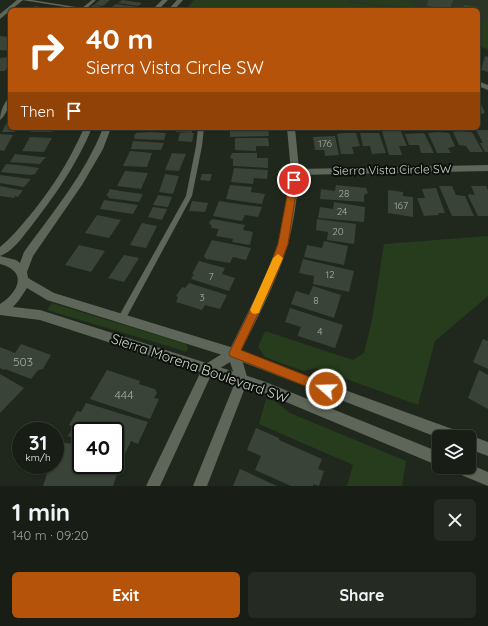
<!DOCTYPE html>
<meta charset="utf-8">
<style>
body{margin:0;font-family:Quicksand,sans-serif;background:#252b23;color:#f1f3f6;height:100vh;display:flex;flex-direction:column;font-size:15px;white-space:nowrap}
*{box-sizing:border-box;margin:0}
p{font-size:13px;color:#9fa2a1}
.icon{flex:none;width:22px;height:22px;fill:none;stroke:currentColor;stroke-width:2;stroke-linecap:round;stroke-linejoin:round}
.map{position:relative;height:486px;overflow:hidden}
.sheet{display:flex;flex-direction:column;background:#181e16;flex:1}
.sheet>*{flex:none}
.banner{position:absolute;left:8px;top:8px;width:472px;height:122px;border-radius:6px;box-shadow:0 1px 3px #0004,0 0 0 1px #363c35;background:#b45309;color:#fff;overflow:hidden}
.buttons{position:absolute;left:432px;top:430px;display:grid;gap:8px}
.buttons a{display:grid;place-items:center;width:44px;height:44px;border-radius:6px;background:#181e16;box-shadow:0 1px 3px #0004,0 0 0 1px #363c35;font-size:20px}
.speed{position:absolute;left:12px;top:422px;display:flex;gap:8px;font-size:20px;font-weight:700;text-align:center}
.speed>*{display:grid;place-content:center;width:52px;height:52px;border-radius:50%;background:#181e16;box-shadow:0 1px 3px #0004,0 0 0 1px #363c35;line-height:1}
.speed small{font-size:10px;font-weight:400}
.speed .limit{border:2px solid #111;border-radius:6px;background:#fff;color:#111}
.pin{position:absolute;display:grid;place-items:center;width:34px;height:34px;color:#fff;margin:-17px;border:2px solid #fff;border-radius:50%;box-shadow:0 1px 4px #0007}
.me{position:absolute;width:44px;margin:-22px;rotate:290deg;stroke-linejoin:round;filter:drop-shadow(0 0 3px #0008)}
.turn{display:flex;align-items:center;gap:14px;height:84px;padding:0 12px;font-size:18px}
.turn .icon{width:52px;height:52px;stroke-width:2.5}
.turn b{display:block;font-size:28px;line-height:34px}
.then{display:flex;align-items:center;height:38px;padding:0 12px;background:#0003;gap:8px;font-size:15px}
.round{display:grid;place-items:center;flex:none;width:42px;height:42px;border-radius:6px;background:#252b23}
.head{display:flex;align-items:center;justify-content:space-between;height:68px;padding:0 12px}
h1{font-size:24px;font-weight:700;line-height:30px}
.button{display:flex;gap:8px;margin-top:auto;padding:8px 12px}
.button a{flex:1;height:46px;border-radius:6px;background:#b45309;color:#fff;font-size:16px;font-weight:700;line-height:46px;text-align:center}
.button a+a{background:#252b23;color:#f1f3f6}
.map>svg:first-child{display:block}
</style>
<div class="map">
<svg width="488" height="486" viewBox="0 0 488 486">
<rect width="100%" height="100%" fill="#20281d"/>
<!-- built -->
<path fill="#2a3525" d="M350,0H488V20H478V10H406L349,2Z"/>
<!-- green -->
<path fill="#263c1c" d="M194,0H350L349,2L406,10H185Z
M361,0H399L414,2L412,8L361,2Z
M478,20H488V49L478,46Z
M488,236V296L435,341L418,405L316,368L303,371L265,357L258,347L265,331L353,360L364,353L372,320L384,244Z
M52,303L186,344L188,348L186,352L181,350L47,310Z
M266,399L275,401L290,413L406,461L402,486H347L353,465L259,424Z"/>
<!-- building -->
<path fill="#3a4337" d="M100,0H110L103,6L94,5Z
M122,0L142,3L138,6L118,3Z
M428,0H453L450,9L427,6Z
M116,4L130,6L138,7L135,10L112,7Z
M93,5L102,7L98,10L89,9Z
M464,5L478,7V10L463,9Z
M35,6L52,9V10H31Z
M0,36L10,37V51L0,50Z
M485,56L488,57V72L481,70Z
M8,57H10V63L5,71H0V58Z
M478,99L485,112L483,114L478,113Z
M9,118H10V128H17L15,132H2Z
M32,128H54L52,132H30Z
M136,128H165V131H136Z
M177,128H192V133L176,132Z
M230,128L268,129L269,136L230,137Z
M476,130H488V152H485L480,143H483Z
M382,131H401L402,134L424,133L434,153H421L419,145H409L405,134H402L407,146H399L402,155H389Z
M458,131L472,132L483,152H470L466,146L459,145L453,132Z
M150,132L166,133L164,140L135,139L134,136L136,133Z
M437,132L449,133L455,146L448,148L451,153H437L428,133Z
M180,133H194L192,142L178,141Z
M344,133H356L360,146L352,147L354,154H341L337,134Z
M360,133H379L386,153L372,154L370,146H363Z
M0,134L13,135L4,151L0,150Z
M335,136L339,155L325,156L324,150H315L313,137Z
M30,137L52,138L44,152L22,151Z
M235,138H268L269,146H256V151L235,150Z
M133,141L164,143L161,150L131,149Z
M130,151L152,153L147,167L123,166Z
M172,153L186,154L179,171L165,170Z
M232,153H257V158H268V168L233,166V159L230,158Z
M15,154L42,157H46L40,164L10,162Z
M6,164L18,165L39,168L35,174L31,175L1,172Z
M234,168L268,170L267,179L254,178L253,184L231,182Z
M125,171L148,173L141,189L117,186Z
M165,174L179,176L173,194L159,192Z
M202,174H212L210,181L200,180Z
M0,175L30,179V180L24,187L0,183Z
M230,185L252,187L251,192L265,194L262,204L226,199Z
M336,185L366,188L368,193L364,195V202L320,199L321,189L335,191Z
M0,186L20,190H23L18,197L15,196L14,198L0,196Z
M439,186H452L456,195L465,196L474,216H452Z
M471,186H486L488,190V216H478L468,196L469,194L475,195Z
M436,188L445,213H438L439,215L424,216L417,198H425L422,189Z
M110,189L120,191L143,194L139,202L108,198L109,196H106Z
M388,190L403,192V196L413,197V217L388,213Z
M158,195L172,197L168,207L153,205Z
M104,200L138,205L133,214L100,209Z
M192,201L208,203L205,212L189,211Z
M219,201L245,205L262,207L258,217L245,215L242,221L213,216Z
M334,202L365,207L364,222L318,218L320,207L333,209Z
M153,207L167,209L162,220L148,217Z
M97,215L121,220L109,238L85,233Z
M213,219L245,225L243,230L253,232L250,245L232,242L233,239L216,236L219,229L211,228L212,226L209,223L210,221Z
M317,219L356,224L354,244L327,240L328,232L316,230Z
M142,223L157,226L146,248L130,245Z
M212,240L251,248L246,260L233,257L230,263L206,259L204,256Z
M324,241L348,246L344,265L304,257L307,245L322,248Z
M79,245L105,251L91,272L65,265Z
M124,255L139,258L124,282L108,278Z
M303,259L354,271L349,292L313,284L314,276L299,273Z
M199,261L225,268L222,274L235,278L229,291L191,279L194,274H192Z
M189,283L227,295L220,309L205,305L202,310L176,302L178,297L176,296L182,287L185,288Z
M313,286L341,295L334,318L291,304L296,291L309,295Z
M290,308L343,325L335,348L298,336V334L301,327L285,322Z
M483,339L488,341V369L473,362Z
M21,344L51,355L43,369L38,370L31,379L5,369L4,370L0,368V347L15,353Z
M107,370L140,381L139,384L155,389L157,393L154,398L159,399L150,419L90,399Z
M479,370L488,375V409L468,398Z
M0,374L24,388L0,413Z
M86,403L148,422L138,444L131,441L124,456L115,453V431H81V441L68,436L73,427L69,425L77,411L81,412Z
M256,428L279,438V440L322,459L318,469L324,471L319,486L313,484V486H291L255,470L261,456L247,450Z
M59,442L81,445V465H102L119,468L113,486H43L50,465H55V452Z
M240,469L277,486H233Z"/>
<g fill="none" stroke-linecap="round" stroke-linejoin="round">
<!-- lane -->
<path fill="#5d6659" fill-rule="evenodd" d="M22,0H32L82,8L92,0H96L85,10Z
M10,97C10,105 6,115 0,120C0,112 4,102 10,97Z
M198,128H204L202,146L192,196L125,320L122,321L119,320L118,318L119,316L186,196L196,146Z"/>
<!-- street -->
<path fill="#5d6659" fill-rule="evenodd" d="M17,0H23L0,19V14Z
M478,81L488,85V90L478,86Z
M287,128H295L299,169L488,165V171L299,175C297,198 294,222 288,244C277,282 257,318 240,353L248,380L207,486H193L236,380L230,362L212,373L160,486H146L204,365L230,349L264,280L278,244L287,198L291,172Z"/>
<!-- secondary -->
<path fill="#5d6659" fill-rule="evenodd" d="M162,0H168L158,10H152Z
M177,0H183L174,10H168Z
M84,128H92C76,166 54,197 29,229C21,239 12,252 0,256V247C10,239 18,229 26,220C50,192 69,162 84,128Z
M103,128H111L103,149L82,185L33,256L27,272L28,278L54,293L234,348L273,364L455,430L460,432L462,437L439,438L232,358L47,300L27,288L19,300L13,307L40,310L263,381L439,452V466L262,392L40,320L0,315V304C19,292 28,271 0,264V256L16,260L20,263L24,252C53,212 85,174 103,128Z
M469,435L488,442V456L469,449V437H465Z
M469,464L488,472V486L454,472L452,467H469Z"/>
</g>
<!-- route -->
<path fill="#b45309" stroke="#753606" d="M294,178L298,180L288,244L274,280L241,350L330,385L332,389L330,393L326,394L230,356L229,353L265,280L278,244L290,180Z"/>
<!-- slow -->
<path fill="#f59e0b" d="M278,254L283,258L260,310L259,313L255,314L252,313L250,310L273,258Z"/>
<g text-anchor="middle" stroke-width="4" stroke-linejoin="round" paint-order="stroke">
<!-- number labels -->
<g font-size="10" fill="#aab0a8">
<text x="325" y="147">176</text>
<text x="344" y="197">28</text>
<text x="401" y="209">167</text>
<text x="342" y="215">24</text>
<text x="338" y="235">20</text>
<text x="330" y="278">12</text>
<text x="211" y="280">7</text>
<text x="202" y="301">3</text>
<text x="316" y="304">8</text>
<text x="320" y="335">4</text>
</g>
<!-- street labels -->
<g font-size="12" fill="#d0d5ce" stroke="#0c100b">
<text transform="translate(392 170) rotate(-1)" y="4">Sierra Vista Circle SW</text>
</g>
<!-- near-number labels -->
<g font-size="12" fill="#aab0a8">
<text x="23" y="366">503</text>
<text x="124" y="399">444</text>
</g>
<!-- near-street labels -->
<g font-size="14" fill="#d0d5ce" stroke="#0c100b">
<text transform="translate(200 368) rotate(19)" y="5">Sierra Morena Boulevard SW</text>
</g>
</g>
</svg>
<div class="buttons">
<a><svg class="icon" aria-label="layers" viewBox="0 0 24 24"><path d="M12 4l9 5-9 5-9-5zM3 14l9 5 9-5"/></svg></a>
</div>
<div class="speed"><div>31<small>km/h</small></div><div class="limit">40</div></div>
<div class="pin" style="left:294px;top:180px;background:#d93025"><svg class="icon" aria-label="arrive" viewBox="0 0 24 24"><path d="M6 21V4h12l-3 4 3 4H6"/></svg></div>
<svg class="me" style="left:326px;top:389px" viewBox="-20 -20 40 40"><circle r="17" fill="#b45309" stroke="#fff" stroke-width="3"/><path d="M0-11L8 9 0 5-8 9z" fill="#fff"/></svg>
<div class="banner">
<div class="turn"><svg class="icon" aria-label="right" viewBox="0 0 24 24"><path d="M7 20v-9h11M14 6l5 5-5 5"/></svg><div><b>40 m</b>Sierra Vista Circle SW</div></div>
<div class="then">Then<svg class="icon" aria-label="arrive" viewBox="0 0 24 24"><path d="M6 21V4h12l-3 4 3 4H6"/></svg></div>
</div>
</div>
<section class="sheet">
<div class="head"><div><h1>1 min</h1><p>140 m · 09:20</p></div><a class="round"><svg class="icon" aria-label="close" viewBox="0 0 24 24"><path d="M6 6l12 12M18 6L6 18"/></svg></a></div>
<div class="button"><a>Exit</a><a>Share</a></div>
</section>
